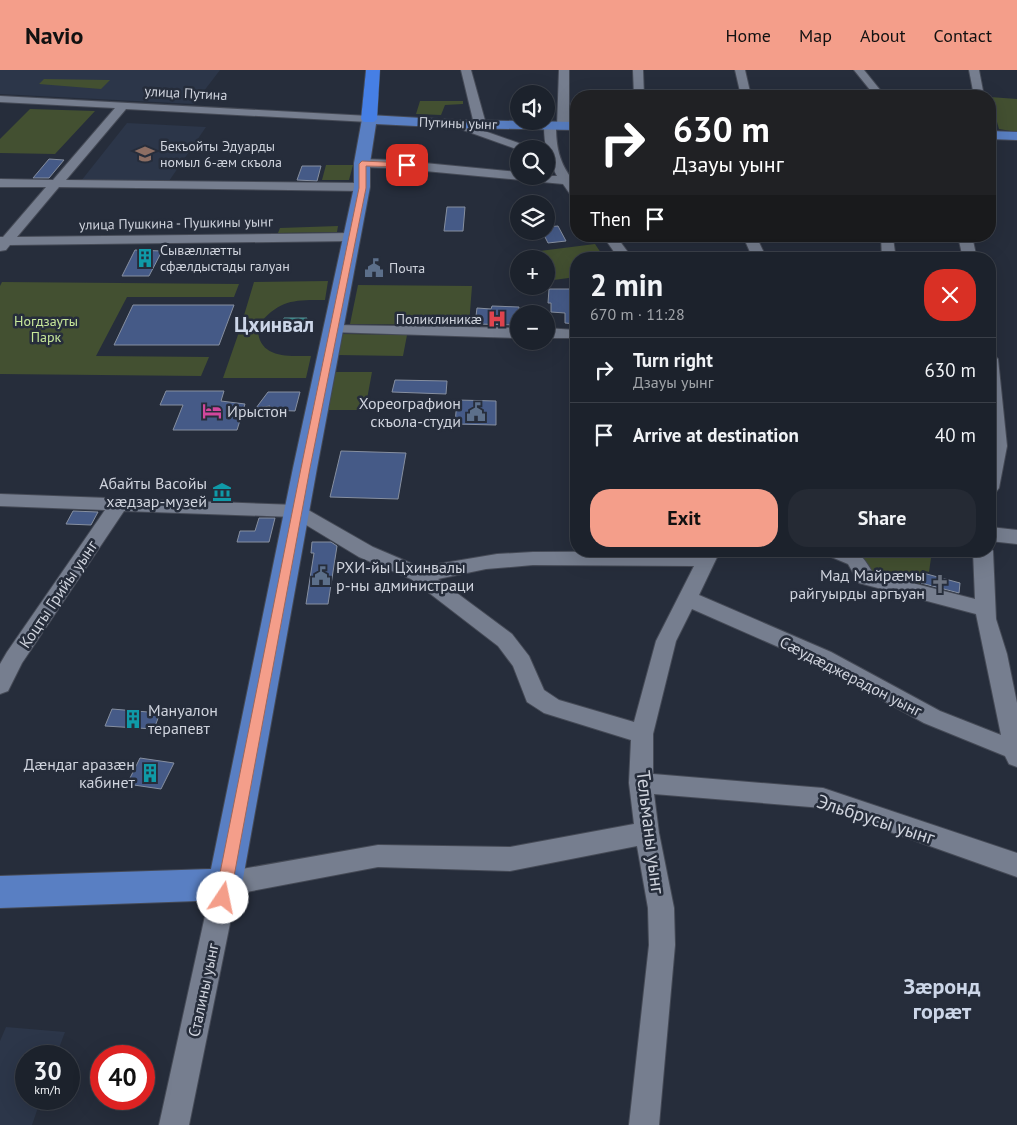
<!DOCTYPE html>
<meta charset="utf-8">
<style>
body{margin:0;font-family:"PT Sans",sans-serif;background:#252a34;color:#f1f3f6;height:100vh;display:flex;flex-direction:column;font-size:19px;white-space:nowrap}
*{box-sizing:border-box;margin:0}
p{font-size:16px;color:#a0a4a9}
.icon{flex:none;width:28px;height:28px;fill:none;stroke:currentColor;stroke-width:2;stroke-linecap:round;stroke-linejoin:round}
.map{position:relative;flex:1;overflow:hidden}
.sheet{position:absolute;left:570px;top:182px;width:426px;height:305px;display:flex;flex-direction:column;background:#1c222c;border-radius:20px;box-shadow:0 5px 20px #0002,0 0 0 1px #3a3f48}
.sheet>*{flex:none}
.guide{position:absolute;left:570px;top:20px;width:426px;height:152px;border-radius:20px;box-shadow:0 5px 20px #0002,0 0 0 1px #3a3f48;background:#202124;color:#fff;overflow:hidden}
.fabs{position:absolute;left:510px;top:15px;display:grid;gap:10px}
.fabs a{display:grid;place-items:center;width:45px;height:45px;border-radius:50%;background:#1c222c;box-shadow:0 5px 20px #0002,0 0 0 1px #3a3f48;font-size:25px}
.speed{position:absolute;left:15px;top:975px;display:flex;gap:10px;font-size:25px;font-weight:700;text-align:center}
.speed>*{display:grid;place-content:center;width:65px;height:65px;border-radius:50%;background:#1c222c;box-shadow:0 5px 20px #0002,0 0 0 1px #3a3f48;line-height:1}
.speed small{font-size:12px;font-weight:400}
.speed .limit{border:8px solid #d22;background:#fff;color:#111}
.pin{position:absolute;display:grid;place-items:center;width:42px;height:42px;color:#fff;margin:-21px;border-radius:10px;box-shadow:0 2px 8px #0006}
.me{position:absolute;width:55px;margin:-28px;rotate:11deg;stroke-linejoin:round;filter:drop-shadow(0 0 4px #0008)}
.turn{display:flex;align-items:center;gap:18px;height:105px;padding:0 20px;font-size:22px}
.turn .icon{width:65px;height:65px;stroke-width:2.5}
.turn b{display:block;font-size:35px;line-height:42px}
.then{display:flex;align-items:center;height:48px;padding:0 20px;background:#0003;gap:10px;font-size:19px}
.round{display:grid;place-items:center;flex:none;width:52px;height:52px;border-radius:20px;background:#252a34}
.summary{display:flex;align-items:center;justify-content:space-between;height:85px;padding:0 20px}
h1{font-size:30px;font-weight:600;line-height:38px}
.primary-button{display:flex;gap:10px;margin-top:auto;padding:10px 20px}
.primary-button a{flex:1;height:58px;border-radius:20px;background:#f49e8a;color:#111;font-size:20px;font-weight:600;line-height:58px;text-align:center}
.primary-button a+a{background:#252a34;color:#f1f3f6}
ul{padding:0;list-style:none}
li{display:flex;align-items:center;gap:15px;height:65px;padding:0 20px;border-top:1px solid #3a3f48}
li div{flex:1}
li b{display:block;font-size:19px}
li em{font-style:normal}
header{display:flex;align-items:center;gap:30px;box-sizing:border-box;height:70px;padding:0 25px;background:#f49e8a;color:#111}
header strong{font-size:24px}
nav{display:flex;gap:28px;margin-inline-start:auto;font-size:18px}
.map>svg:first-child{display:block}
</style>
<header>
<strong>Navio</strong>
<nav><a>Home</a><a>Map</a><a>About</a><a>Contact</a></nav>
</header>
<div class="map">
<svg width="1017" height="1055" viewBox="0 0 1017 1055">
<rect width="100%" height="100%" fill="#262d3b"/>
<!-- built -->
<path fill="#2c3649" d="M0,0H220L194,34L0,24Z
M127,53L206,57L169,111H81Z
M6,957L65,962L56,986H26V1029H41L32,1055H0V971Z"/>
<!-- green -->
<path fill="#435031" d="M44,9L110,10L101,19L39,14Z
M990,27L1017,29V62L999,59Z
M420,31H463V34L445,35L441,45L416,44Z
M30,39L95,41L55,84L0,83V69Z
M326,95H353L349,110H322Z
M338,156L337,162L278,163L280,158Z
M595,174L605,189H576V207L546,211V189H520L519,187L524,183Z
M328,211L325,230C296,230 281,229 261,252H242L254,212Z
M2,212L239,214L234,227H127L96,286L209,287L201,306L0,304V216Z
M358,215L472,216L469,255L350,254Z
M239,262H258C261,289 290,286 311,286L306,308H223Z
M343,264L407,265L403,286L338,285Z
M334,302H372L365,340H326Z
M849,481H932L929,502L922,500L919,519L868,506Z"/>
<!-- water -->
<path fill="#297b7c" stroke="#5b9599" d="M284,248H307L303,261H280Z"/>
<!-- building -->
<path fill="#455a87" stroke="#868fa0" d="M49,89L64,90L49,108H33Z
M302,96H321L317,111L297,110Z
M447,137H465L463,161H444Z
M558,156L566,171L548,173L542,161H546V157Z
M135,180L162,181L149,206H122Z
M549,219H576V254L565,253V243L551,242V233H548Z
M133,235H234L219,275H114Z
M492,236L519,237V255L475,254L477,238L491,239Z
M395,310L447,311L446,324L392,322Z
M166,321H224L221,331L245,334L237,360H173L183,335H160Z
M268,322H300L295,341L269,340L270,336L256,338Z
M457,330L496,331V355L455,354Z
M341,381L406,383L398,429L330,427Z
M73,441L98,442L91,455L66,454Z
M259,448H275L269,472H237L240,461H255Z
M312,472H331L337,476L328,534H306L314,483H311Z
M923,503L960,513L959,523L921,513Z
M112,639L160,643L154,659L105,656Z
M140,688L174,693L161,719L127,714Z"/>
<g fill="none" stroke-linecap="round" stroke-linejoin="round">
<!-- minor casing -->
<g stroke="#454a56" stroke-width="2">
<path id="minor" d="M461,0H471L486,54L484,56H476L474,54Z
M559,0H569V56L563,59L557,56Z
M633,0H643L644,26H634Z
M735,0H745L751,26H741Z
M854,0H864L885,26H875Z
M969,0H979L984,26H974Z
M0,26L369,46L375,49L369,52L126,39L66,110L362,113L368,117L362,121L59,117L17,167L352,163L359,167L352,171L10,175L6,180L0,181V167H3L46,117H0V109L53,110L115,38L0,32Z
M456,51L530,77L532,79H519V80L452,56L450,54Z
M550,53L556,56C556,68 557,80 562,92C568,107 576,109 576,128L572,127L563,114L393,98L362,97L356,93L362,89L393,90L519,102V106H557C548,90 544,75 544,56Z
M603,166H616L633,189H619Z
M743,166H756L767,189H753Z
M881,166H891L893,168L896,189H882Z
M958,166H972L977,189H963Z
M334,255L519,258V268L329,262L327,259L329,256Z
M546,258L576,260V268H546Z
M990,284L995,286L998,289L1007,376L999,418L996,422L990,424Z
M0,424L297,435L303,437L373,477L420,497L497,484L533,482L720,481L699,525L831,582L940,641L1001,665L976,544L859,513L848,494L829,486L827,481C856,481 857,476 873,503L975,529L973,481H990V477L993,481L996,549L1007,584L1017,633V697L1009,694L1005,686L924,653L817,594L692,539L676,571L653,664V704L823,718L1017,783V807L823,738L654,724L659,763L674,838L675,875L659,1055H629L649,875L648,838L637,776L510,801L378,797L236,824L189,1055H159L212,814L216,806L225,802L378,775L510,777L634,754L629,713L631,670L544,643L527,632L513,596L498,576L411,509L359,487L293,447L124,441L22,593L8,621L0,624V594L7,582L105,440L0,436ZM533,495L694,496L656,571L634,652L559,630L544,620L529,586L512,564L438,509L486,499Z
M990,457L1017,460V474L990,471Z"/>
</g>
<!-- major casing -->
<g stroke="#454a56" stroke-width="2">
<path id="major" d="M369,45L456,50L576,52V60L456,58L376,54L370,93V117L317,398L242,814L237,825L225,830L0,838V806L211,799L293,398L354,117V93L362,49L364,46Z
M990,61L1017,62V70L990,69Z"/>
</g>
<!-- highway casing -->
<g stroke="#454a56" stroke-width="1">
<path id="highway" d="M366,0H380L377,49L374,52H364L361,49Z"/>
</g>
<!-- minor -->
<use href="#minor" fill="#767e8f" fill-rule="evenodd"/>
<!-- major -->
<use href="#major" fill="#597fc3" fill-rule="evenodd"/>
<!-- highway -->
<use href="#highway" fill="#467fe5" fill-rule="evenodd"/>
</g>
<!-- route -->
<path fill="#f49e8a" stroke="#9f675a" d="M362,91L407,93L410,95L407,97L366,96V118L310,398L230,828L228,833L223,835L217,833L215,828L301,398L359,118V94Z"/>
<!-- icons -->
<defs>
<g id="school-bare" transform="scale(1.5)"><path d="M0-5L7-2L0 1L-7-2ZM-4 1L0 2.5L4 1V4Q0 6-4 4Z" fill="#8d6e63" stroke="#262d3b" stroke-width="2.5" paint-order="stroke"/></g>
<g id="building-bare" transform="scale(1.5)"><path d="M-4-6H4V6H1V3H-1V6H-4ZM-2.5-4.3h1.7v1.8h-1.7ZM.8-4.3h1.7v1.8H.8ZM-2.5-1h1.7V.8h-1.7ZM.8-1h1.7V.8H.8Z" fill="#0f9aa8" stroke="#262d3b" stroke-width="2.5" paint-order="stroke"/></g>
<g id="civic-bare" transform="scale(1.5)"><path d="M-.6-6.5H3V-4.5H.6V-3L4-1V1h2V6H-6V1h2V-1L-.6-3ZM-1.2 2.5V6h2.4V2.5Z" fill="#5c6f8a" stroke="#262d3b" stroke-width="2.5" paint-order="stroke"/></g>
<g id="hospital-bare" transform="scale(1.5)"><path d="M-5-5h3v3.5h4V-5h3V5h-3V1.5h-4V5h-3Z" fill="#e0444e" stroke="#262d3b" stroke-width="2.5" paint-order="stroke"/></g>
<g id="hotel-bare" transform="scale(1.5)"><path d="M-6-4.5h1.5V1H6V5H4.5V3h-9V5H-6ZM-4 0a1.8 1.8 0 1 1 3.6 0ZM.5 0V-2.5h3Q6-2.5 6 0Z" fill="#d1479c" stroke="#262d3b" stroke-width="2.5" paint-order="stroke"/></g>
<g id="museum-bare" transform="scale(1.5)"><path d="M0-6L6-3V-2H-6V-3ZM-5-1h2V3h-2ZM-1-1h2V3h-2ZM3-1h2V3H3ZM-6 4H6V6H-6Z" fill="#0f9aa8" stroke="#262d3b" stroke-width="2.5" paint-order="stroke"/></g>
<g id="church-bare" transform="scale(1.5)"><path d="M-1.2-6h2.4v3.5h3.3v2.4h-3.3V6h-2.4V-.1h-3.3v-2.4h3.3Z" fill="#6b7280" stroke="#262d3b" stroke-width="2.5" paint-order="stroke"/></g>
</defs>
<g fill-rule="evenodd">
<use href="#school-bare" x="145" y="84"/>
<use href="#building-bare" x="145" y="188"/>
<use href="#civic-bare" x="374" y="198"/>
<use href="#hospital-bare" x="497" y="249"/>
<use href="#hotel-bare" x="212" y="341"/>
<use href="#civic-bare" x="476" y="342"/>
<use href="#museum-bare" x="222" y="422"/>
<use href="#civic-bare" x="321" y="506"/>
<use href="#church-bare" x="940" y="514"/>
<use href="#building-bare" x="133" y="649"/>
<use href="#building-bare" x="150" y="703"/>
</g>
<g text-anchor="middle" stroke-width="5" stroke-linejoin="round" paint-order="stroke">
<!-- far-street labels -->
<g font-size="14" fill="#cfd3dd" stroke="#262d3b">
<text transform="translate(186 23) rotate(3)" y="5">улица Путина</text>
<text transform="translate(458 53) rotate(2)" y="5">Путины уынг</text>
<text transform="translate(176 153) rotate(-1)" y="5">улица Пушкина - Пушкины уынг</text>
</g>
<!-- far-poi labels -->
<g font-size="14" fill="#cfd3dd" stroke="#262d3b" text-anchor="start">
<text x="160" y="81">Бекъойты Эдуарды<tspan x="160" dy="16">номыл 6-æм скъола</tspan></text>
<text x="160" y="185">Сывæллæтты<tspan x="160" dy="16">сфæлдыстады галуан</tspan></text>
<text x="389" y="203">Почта</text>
<text x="482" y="254" text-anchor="end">Поликлиникæ</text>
</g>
<!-- far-park labels -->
<g font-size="14" fill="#c7e79a" stroke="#262d3b">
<text x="46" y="256">Ногдзауты<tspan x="46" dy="16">Парк</tspan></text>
</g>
<!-- poi labels -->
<g font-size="16" fill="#cfd3dd" stroke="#262d3b" text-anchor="end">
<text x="461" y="339">Хореографион<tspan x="461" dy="18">скъола-студи</tspan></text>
<text x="227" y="347" text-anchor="start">Ирыстон</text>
<text x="207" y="419">Абайты Васойы<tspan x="207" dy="18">хæдзар-музей</tspan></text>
<text x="336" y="503" text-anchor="start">РХИ-йы Цхинвалы<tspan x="336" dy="18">р-ны администраци</tspan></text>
<text x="925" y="511">Мад Майрæмы<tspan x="925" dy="18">райгуырды аргъуан</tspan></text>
<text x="148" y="646" text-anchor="start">Мануалон<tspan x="148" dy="18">терапевт</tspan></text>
<text x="135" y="700">Дæндаг аразæн<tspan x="135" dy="18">кабинет</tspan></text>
</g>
<!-- street labels -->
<g font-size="16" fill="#cfd3dd" stroke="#262d3b">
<text transform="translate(58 524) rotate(-56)" y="6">Коцты Грийы уынг</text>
<text transform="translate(851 606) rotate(27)" y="6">Сæудæджерадон уынг</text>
<text transform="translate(203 920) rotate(-78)" y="6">Сталины уынг</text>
</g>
<!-- near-street labels -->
<g font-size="19" fill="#cfd3dd" stroke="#262d3b">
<text transform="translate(876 749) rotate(18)" y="7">Эльбрусы уынг</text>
<text transform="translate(651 762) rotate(83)" y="7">Тельманы уынг</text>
</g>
<!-- far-town labels -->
<g font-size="21" font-weight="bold" fill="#ccd6e8" stroke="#262d3b">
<text x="274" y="262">Цхинвал</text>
</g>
<!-- near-quarter labels -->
<g font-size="22" font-weight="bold" fill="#ccd6e8" stroke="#262d3b">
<text x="942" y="924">Зæронд<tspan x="942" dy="25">горæт</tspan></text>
</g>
</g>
</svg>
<div class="fabs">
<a><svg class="icon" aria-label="sound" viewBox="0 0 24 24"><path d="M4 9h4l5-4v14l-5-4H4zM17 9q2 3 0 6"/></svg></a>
<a><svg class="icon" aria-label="search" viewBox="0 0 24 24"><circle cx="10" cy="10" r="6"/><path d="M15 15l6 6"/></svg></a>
<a><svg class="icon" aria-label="layers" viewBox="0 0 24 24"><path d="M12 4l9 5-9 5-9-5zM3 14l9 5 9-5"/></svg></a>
<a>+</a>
<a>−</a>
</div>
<div class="speed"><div>30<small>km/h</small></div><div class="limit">40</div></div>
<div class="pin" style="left:407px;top:95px;background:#d93025"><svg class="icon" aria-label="arrive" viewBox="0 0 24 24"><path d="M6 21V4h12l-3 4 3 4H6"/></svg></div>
<svg class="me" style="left:223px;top:828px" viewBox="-20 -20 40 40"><circle r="19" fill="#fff"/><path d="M0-13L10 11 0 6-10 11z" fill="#f49e8a"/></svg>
<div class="guide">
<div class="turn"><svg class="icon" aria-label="right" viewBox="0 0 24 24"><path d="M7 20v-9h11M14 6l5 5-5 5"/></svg><div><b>630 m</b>Дзауы уынг</div></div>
<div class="then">Then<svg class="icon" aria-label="arrive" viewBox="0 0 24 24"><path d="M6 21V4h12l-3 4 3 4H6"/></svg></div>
</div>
<section class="sheet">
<div class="summary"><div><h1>2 min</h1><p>670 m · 11:28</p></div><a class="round" style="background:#d93025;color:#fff"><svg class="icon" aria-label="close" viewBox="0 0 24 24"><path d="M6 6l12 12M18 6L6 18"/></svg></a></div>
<ul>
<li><svg class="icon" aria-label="right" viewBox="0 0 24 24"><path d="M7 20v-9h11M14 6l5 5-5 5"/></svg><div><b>Turn right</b><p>Дзауы уынг</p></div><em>630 m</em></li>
<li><svg class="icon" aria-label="arrive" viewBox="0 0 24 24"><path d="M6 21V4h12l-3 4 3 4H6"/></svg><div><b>Arrive at destination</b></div><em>40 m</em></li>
</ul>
<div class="primary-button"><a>Exit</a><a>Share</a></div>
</section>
</div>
